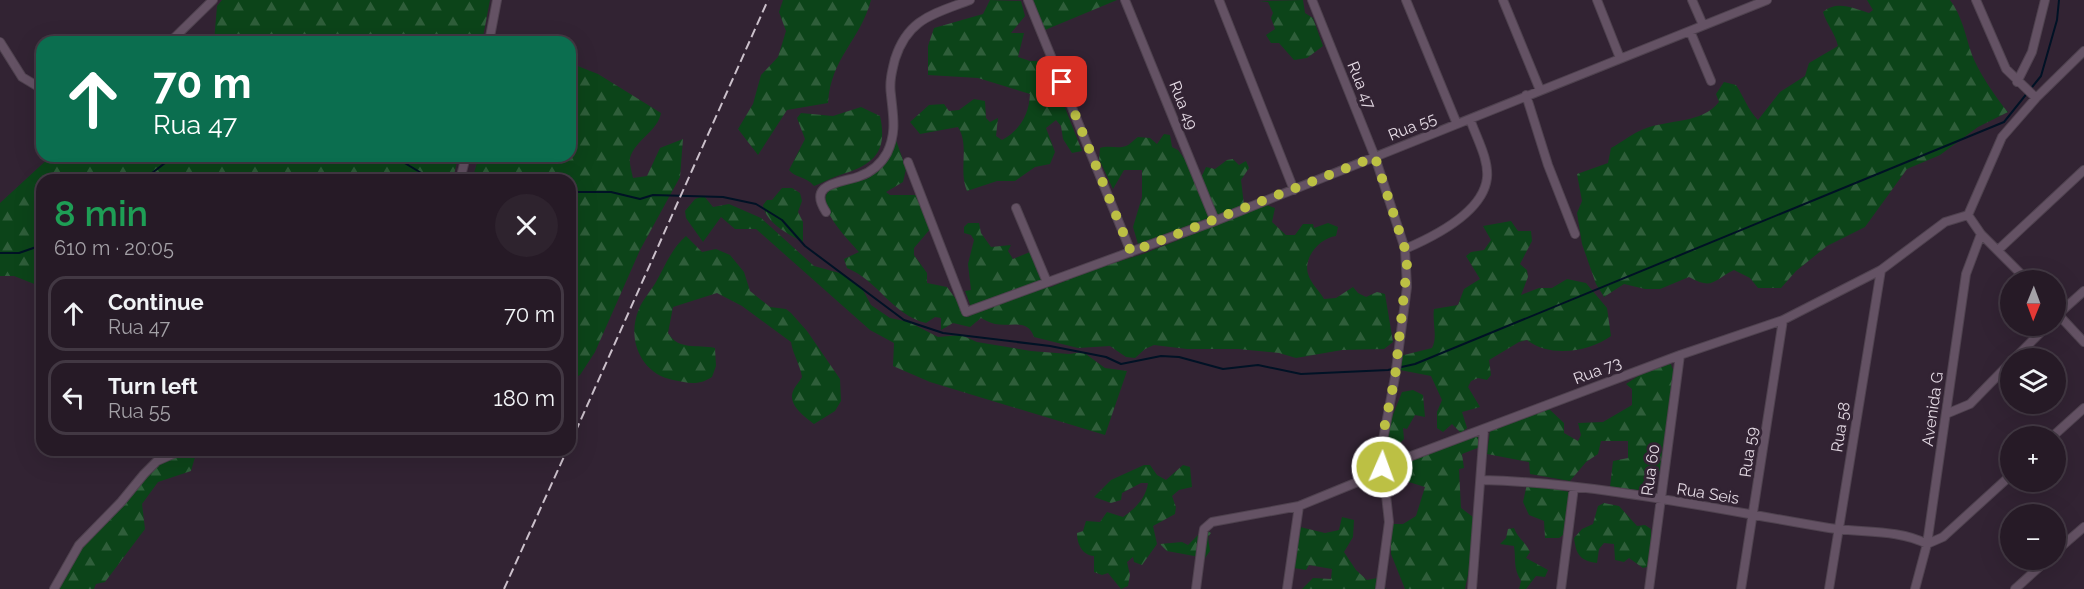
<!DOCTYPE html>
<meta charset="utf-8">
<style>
body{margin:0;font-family:Raleway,sans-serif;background:#2e232e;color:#f1f3f6;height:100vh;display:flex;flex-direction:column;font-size:22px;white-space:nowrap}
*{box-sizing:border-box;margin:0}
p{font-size:20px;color:#a4a1a7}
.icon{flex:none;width:33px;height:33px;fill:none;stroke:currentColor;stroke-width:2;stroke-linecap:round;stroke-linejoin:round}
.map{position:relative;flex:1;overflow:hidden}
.sheet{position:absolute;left:36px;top:174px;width:540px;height:282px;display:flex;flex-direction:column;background:#261a26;border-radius:18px;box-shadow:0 6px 24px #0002,0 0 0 2px #423843}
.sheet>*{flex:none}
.hud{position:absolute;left:36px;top:36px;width:540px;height:126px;border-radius:18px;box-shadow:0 6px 24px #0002,0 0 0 2px #423843;background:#0b6e4f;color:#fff;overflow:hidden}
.needle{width:39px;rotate:181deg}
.tools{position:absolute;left:2000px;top:270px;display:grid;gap:12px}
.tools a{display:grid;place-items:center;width:66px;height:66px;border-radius:50%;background:#261a26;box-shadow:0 6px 24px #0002,0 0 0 2px #423843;font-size:30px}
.pin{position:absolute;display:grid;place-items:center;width:51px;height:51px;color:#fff;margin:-26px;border-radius:12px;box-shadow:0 3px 9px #0006}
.me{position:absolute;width:66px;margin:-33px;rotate:2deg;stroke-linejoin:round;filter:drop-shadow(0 0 4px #0008)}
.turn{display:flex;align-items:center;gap:21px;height:126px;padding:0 18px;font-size:27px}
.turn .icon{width:78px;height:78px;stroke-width:2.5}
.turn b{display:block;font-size:42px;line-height:51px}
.round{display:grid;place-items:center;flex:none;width:63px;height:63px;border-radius:32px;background:#2e232e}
.headline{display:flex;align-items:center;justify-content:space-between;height:102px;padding:0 18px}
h1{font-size:36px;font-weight:600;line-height:45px;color:#1e9e55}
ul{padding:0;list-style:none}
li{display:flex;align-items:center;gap:18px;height:75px;margin:0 12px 9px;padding:0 6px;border:3px solid #423843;border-radius:18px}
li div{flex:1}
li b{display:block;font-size:22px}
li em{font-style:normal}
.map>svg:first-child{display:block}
</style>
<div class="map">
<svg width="2084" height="589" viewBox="0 0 2084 589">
<defs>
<pattern id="forest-firs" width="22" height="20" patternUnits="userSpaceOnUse" patternTransform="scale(1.5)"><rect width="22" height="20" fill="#0c4419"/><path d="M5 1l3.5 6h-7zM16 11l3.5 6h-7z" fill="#2f5e3a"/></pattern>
</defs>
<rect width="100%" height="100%" fill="#322333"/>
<!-- forest -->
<path fill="url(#forest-firs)" d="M222,0H490L482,42H214L217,6Z
M783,0H871C860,41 831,57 828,103L787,110L758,155L738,129L753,104L761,75L778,57L786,31L779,12Z
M990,0L1021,1L1025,16L1011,33H1024L1018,57L1030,61H1053L1060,95L1082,151L1072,153L1063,139L1061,126L1056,120L1046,128L1055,152L1050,164L1035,167L1015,181H997L967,191C958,170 970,146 958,127L920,134L910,122L929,105L944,104L949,111L959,110L974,99L985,101L986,118L990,122L998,118L996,136L1002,140C1020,130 1029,115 1030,94L978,78L928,75V46L934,28L983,14Z
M1032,0H1117L1045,30Z
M1303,0L1305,13L1313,18L1323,46L1307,58L1294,60L1279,43H1271L1266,35L1275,29L1271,18L1273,13L1268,2L1259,1Z
M1867,0H1950C1962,16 1965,34 1971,52C1977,70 1996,98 2008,112L1978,127L1940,155L1907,169L1865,227L1827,246L1796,271L1781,288H1758L1750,278L1734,270C1712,281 1713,290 1689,277L1660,289H1645L1624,284L1604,297L1596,284L1582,244L1577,213L1582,201L1577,174L1608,163L1611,148C1622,142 1633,133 1644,129C1669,119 1702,124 1719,102L1716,94L1724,82L1736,85C1744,97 1748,110 1758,120L1780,92L1805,76L1809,63L1838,46C1835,33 1827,25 1823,12C1837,0 1853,8 1869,13L1873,10Z
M570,63L598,74L661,113C658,131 635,140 630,158C629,163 632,173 633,178L647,176L660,148L683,139L680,177L640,250L595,352L580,375L570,380V180H472L479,156H570Z
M861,107L880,116C888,152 874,165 840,175C831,178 822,183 814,186C806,176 795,178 789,170L805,139L797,118L801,113L833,116Z
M1164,134L1170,135L1172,147L1178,150L1200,180L1206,167L1215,169L1227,160L1233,159L1239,165L1246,161L1249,168L1241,180L1244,205L1138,244L1133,227L1142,197V170H1124L1113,189L1099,159L1100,148C1109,145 1118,149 1126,146C1131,144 1133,140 1138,137L1150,138L1157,144Z
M896,140L906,169L903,182L886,192L890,195H920L931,228L914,248V255L927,273V283L947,287L961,306L963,314L969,317L973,312L965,291L971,290L968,264L974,240L971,235L964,233V227L968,223H979L981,233L991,247L1011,245L1008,251L1013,259L1030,252L1045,286L1051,287L1091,270L1143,254L1267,205L1275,208L1272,222L1286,235H1295L1303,224H1313L1314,228L1328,223L1338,227L1336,236C1320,238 1303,257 1308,274C1311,284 1319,290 1324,299L1336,298L1353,287L1358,293L1366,297L1377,292L1385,294L1393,342L1384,349L1342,350L1296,358L1279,353L1238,349H1187L1154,345L1145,349L1135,358L1126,357L1110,346L1078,348L1034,337C1028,318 1011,327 995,324C991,323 985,320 981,318L970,327L953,323L941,330V318L935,317L926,323C892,315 879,281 847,268L844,259L859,252C844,235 801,193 844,183C854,180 865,183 874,174C883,166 890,150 896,140Z
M51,156H458L453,180H42V287L14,276H0V203Z
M782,188H792L800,193L802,201L798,212L803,222V242C788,234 766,223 763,205L767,200H772Z
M704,196L713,207L729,204L761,218L814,266L843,274L863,290L871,305L890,318L909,322L938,337L961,335L977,342L1031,351L1069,354L1083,352L1105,368L1127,371L1105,435L930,382L893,366L894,343L870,330L756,229H735L721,217L703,242L686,218L685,211L695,199Z
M1511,221L1518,231H1531L1532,241L1520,264L1527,270L1528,277L1521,295L1539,288H1552L1567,279L1586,283L1607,308L1611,336C1589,352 1550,358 1527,340L1519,342L1489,360L1491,375L1487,380L1478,378L1471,381L1468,387L1480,407L1462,412L1467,428L1461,433L1452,424L1443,432L1437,428V412L1442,400L1431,376L1400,370V356L1432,348C1438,337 1432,322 1434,309L1458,305L1464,289L1480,279L1466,256L1471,252L1484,250L1491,240L1483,226Z
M686,236L702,252L716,249L730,255L744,272L750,291L770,307L786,309L791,313L807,331L840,379L841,401L835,411L814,424C804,416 786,404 794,389C796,385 800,381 802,377C800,364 793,355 791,342L742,306L717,293L673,307L668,333C679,351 697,344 715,348L716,366L712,377C698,386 688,383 673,380C641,374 626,339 639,309C643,299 651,291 656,282C665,266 672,248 686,236Z
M1670,362L1674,372L1661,471L1648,470V491L1610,487L1613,461L1628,458V441H1601L1598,454L1586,462L1570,481L1530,474L1529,462L1487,454L1490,431L1549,409L1564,423V433L1578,441L1581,435L1578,423L1603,422L1632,405V389L1626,384L1641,374Z
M1413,390L1423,395L1425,417L1415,415L1407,429L1403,428L1404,439L1390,453L1385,447L1389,425L1402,392Z
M1477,434L1480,447L1462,454L1464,468L1459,469L1461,508L1473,517L1472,555L1465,589H1405L1391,554V524H1403L1416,516L1425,487L1399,479L1389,467Z
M182,450H197L191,471L158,482L142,504L145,529L105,582L96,584L94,589H56L68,561L144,474Z
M1144,465H1150L1157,475L1166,480L1183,465L1190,467L1192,487L1179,490L1172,496L1176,507L1175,514L1153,526L1157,544L1142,565L1134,562L1133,557L1127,562L1130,575L1128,586L1121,589L1108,573L1102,575L1094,572V556C1082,555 1077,544 1077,533L1083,531L1086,521L1100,522L1107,512L1123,517C1135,509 1146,498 1148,483H1141L1122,493L1121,500L1111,503L1094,497L1111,480Z
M1527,484L1570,492L1567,532L1559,538H1545L1544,521L1529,515L1523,502Z
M1604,503L1619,506L1637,526L1645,525L1651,529V540L1657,551L1650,566L1643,568L1629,558L1624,562L1615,560L1614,544L1604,543L1599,549L1597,563C1580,561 1576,554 1574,538L1582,529L1593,524L1598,506Z
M1342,517L1354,520L1353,537L1344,552L1356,570L1367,580L1377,578L1386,589H1302L1313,578L1331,579L1332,569L1309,565L1306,570L1294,568L1300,527L1325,533L1339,530Z
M1514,528C1518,539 1526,542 1530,552L1526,558L1548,570L1545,577L1536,576L1526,589H1519L1521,581C1513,568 1516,560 1514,546L1500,544L1506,538L1508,529Z
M1204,529L1211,533L1208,537L1210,551L1205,558L1167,551L1160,544L1182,542L1188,545Z"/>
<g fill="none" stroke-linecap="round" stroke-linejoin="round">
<!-- stream -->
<path stroke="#001225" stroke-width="2" d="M393,156L433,180
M143,180L174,156
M570,192H611L640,199L653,195L723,197L756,204L782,220L805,246L904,320L943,333L1050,346L1106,357L1121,364L1161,356L1179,357L1223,369L1258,365L1301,374L1388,370L1415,364L2004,122L2041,76L2057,20L2059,0
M0,253H19L42,245"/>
<!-- street casing -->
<g stroke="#4f424f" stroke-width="10">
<path id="street" d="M1028,0L1131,252
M1125,0L1215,221
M1219,0L1294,190
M1312,0L1375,157L1405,249L1407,287L1395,377L1381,450L1389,522L1380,589
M1406,0L1457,124
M1503,0L1540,90
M1597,0L1620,58
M1692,0L1703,25
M1976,0L2006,69L2036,98
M1690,31L1711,81
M0,42L22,77L42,89
M170,42L213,0
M489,42L497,0
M2017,82L2032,52L2045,0
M1526,95L1548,165L1575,234
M908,162L966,312L1215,221L1767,0
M460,180L466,156
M1016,208L1047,282
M826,212C806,182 843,183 860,176C871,172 881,164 887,153C897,132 893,116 891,95C889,82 892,71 895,59C908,18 934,14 970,0
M1968,215L1981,234L2027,280
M1405,249C1433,237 1483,213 1487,178C1489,159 1476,137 1470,119
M1998,250L2084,170
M2055,311L2084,342
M2055,317L2084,291
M2015,358L2047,326
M1946,414L1970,404L2010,363
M2053,436L2084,408
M1482,480C1598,483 1715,509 1829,528C1861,533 1899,529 1927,544L1943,537L2010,476
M2055,552L2084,527
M54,589L79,545L121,502L144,474L157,461L182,450
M1196,589L1203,535L1204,529L1212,522L1299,506L1360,481L1382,467L1680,355L1783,320L1881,270L1945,222L1968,215L2002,137L2036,98L2084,51
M1287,589L1299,506
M1472,589L1484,429
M1561,589L1574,487
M1649,589L1680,355
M1741,589L1783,320
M1829,589L1881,270
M1915,589L1927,544L1966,274L1981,234
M2015,589L2047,560"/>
</g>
<!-- street -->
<use href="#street" stroke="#645264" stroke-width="8"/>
<!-- rail -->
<path stroke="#cbc0cb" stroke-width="2" stroke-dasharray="9 4.5" stroke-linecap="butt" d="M570,444L768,0
M504,589L567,450"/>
</g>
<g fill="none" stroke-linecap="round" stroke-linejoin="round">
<!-- route -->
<path stroke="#bcc044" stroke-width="10" stroke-dasharray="0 18" d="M1062,82L1131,252L1375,157L1405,249L1407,266L1395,377L1383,434L1382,467"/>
</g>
<g text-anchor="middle" stroke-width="6" stroke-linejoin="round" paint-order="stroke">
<!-- street labels -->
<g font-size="16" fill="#e4dae4" stroke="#322333">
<text transform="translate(1362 85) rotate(68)" y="6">Rua 47</text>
<text transform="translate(1184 105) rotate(68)" y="6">Rua 49</text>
<text transform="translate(1412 126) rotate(-22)" y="6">Rua 55</text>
<text transform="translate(1597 370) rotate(-21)" y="6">Rua 73</text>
<text transform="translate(1932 409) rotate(-82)" y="6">Avenida G</text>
<text transform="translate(1840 427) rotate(-81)" y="6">Rua 58</text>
<text transform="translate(1748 452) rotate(-82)" y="6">Rua 59</text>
<text transform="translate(1650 470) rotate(-82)" y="6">Rua 60</text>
<text transform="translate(1708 493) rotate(9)" y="6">Rua Seis</text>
</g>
</g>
</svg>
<div class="tools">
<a><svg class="needle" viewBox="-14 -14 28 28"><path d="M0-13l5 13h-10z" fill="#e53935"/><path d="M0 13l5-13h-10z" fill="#a4a1a7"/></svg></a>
<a><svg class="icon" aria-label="layers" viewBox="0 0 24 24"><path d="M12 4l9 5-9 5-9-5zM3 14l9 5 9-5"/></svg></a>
<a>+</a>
<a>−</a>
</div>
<div class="pin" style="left:1062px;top:82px;background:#d93025"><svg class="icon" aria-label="arrive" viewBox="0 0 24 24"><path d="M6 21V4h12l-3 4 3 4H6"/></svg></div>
<svg class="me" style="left:1382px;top:467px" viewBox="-20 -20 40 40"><circle r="17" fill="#bcc044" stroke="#fff" stroke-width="3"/><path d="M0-11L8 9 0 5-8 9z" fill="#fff"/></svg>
<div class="hud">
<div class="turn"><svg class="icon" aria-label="ahead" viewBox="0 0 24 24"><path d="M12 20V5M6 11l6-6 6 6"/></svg><div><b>70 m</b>Rua 47</div></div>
</div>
<section class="sheet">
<div class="headline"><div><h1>8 min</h1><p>610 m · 20:05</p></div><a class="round"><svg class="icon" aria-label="close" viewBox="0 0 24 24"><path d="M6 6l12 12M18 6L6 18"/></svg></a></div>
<ul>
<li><svg class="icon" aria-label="ahead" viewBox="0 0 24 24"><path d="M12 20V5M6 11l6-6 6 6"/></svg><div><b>Continue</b><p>Rua 47</p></div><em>70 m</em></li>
<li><svg class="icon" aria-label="left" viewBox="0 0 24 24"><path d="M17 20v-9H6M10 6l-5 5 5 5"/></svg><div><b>Turn left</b><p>Rua 55</p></div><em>180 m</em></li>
</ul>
</section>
</div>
